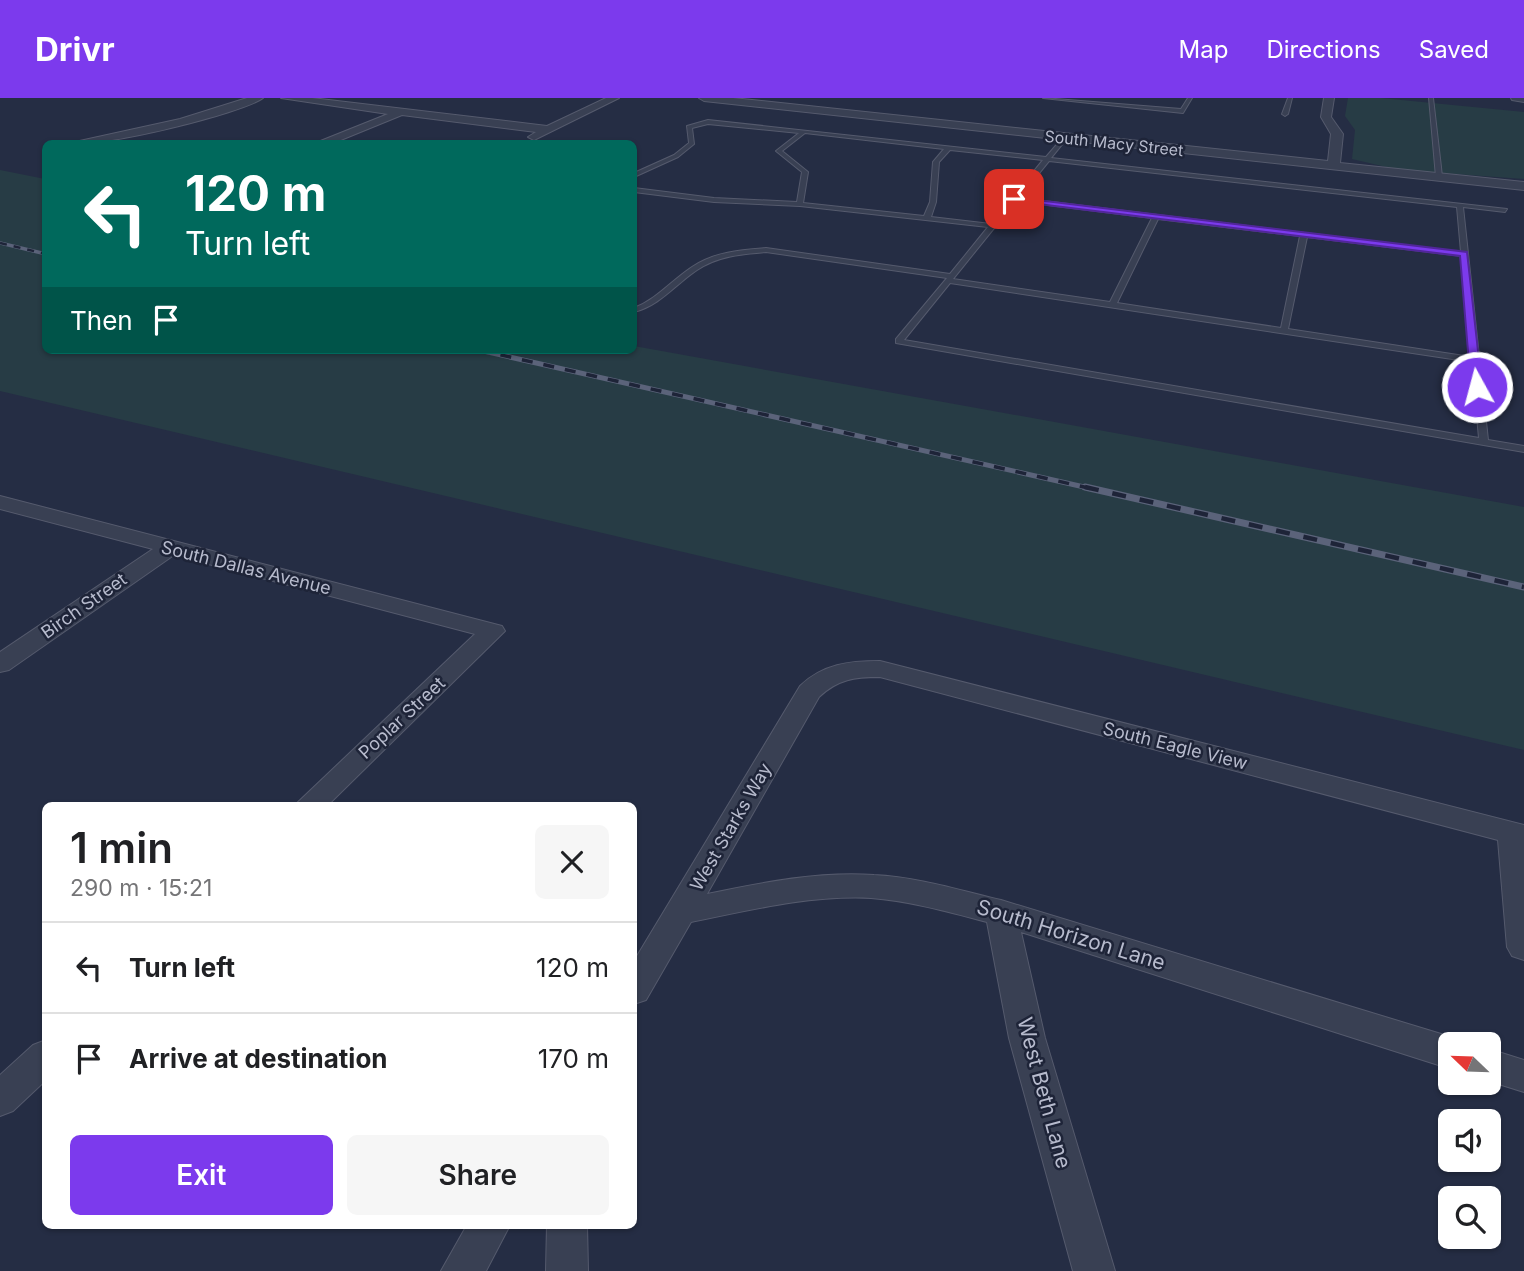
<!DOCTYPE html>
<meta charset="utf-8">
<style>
body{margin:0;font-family:Inter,sans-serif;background:#f6f6f6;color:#202124;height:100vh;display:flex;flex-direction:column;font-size:26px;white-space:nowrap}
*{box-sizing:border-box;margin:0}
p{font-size:23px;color:#757577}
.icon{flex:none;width:38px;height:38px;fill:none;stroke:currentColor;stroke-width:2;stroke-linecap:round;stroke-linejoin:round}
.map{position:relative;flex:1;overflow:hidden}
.details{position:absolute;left:42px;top:704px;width:595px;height:427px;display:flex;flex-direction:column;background:#fff;border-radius:10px;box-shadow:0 2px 5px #0004}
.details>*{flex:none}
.hud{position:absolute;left:42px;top:42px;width:595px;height:214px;border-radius:10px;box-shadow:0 2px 5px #0004;background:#00695c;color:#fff;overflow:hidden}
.needle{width:46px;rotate:293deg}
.buttons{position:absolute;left:1438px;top:934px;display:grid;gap:14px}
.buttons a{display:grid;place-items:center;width:63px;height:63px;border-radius:10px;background:#fff;box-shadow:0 2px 5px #0004;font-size:35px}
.pin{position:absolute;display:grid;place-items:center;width:60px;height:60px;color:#fff;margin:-30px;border-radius:14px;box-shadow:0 4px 10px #0006}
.me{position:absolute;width:77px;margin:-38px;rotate:353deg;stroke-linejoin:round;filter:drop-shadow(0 0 5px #0008)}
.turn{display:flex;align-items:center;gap:24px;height:147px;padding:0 28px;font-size:32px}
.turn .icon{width:91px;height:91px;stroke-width:2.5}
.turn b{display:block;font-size:49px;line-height:60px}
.then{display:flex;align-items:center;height:66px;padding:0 28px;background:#0003;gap:14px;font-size:26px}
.round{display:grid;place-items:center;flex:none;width:74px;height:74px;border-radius:10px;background:#f6f6f6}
.overview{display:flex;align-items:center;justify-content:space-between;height:119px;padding:0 28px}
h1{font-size:42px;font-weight:600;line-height:52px}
.button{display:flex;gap:14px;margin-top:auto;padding:14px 28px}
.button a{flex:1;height:80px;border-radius:10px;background:#7c3aed;color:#fff;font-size:28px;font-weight:600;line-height:80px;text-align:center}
.button a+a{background:#f6f6f6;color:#202124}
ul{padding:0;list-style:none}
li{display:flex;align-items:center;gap:21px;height:91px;padding:0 28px;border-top:2px solid #e0e0e0}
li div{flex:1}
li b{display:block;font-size:26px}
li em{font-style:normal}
header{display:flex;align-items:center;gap:42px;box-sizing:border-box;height:98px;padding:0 35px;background:#7c3aed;color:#fff}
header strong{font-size:33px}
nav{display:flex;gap:38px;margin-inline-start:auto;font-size:24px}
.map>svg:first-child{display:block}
</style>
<header>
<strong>Drivr</strong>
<nav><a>Map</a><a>Directions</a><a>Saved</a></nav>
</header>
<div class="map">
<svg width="1524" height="1173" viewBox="0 0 1524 1173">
<rect width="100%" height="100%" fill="#252d44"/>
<!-- green -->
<path fill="#273c45" d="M1348,0H1381L1524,14V81L1399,72L1352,61L1355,32L1345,18Z
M0,72L45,81L46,252H634V248L1524,409V652L0,293Z"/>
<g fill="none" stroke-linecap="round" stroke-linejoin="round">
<!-- service casing -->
<g stroke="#555a6d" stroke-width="2">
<path id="service" d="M1043,0L1181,11L1188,0H1192L1183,15Z
M1288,0H1292L1288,16L1285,18L1282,16Z
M1429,0H1433L1441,69L1442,79L1439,81L1436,79Z
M708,22L1046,59L1065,37L1068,39L1051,60L1507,111L1505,114L1463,109L1488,342L1524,348V354L896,245V241L947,180L766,154C742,156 718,158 697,172C676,186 659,208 634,214V210C657,201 672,182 692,169C714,154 740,152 766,150L950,176L988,129L800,108L714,104L634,94V90L714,100L797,104L802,74L776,53L799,35L708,26L692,30L694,46L678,59L634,79V75L674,57L689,45L687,28ZM805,35L944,51L933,64L930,104L924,118L803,105L808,74L782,53ZM950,52L1043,62L991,126L931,119L936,104L939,64ZM1049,63L1457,109L1461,154L1019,100ZM1016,103L1152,120L1110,204L953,181ZM1158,121L1300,138L1281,230L1117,205ZM1307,139L1462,158L1471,259L1288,231ZM950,185L1472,264L1479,340L904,242Z"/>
</g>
<!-- minor casing -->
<g stroke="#555a6d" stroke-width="2">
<path id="minor" d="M247,0H263C243,15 97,51 75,44L180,21Z
M281,0H312L547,28L606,0H619L534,42L528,39L536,34L402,17L331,46H313L388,16Z
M699,0H733L1328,63L1331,36L1321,19L1324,0H1334L1331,19L1343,36L1340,65L1524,84V92L704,3Z
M1511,0H1524V4L1512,2Z
M0,398L502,528L505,533L328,707H295L475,536L174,457L9,572L0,574V554L153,451L0,411Z
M880,563L1524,727V862L1512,858L1507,849L1498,742L880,579C855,579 838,581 819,599L707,796C761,785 818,773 874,777C917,779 959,792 1001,802L1451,939L1465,947H1451V971L1021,834L1045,940L1115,1173H1073L1009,940L987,824C949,814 910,803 871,800C811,797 750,812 691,824L646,902L634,906V863L800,588C823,566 849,563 880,563Z
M46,942V982L13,1013L0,1018V977L33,947Z
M1489,951L1524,962V994L1489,983Z
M467,1127H510L486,1173H441Z
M547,1127H587L588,1173H546Z"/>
</g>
<!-- service -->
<use href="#service" fill="#394053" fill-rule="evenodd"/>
<!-- minor -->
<use href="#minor" fill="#394053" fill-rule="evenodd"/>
<!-- rail-far2 casing -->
<g stroke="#5b637a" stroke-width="3.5">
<path id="rail-far2" d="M0,145L46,156"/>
</g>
<!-- rail-far1 casing -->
<g stroke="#5b637a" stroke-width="5">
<path id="rail-far1" d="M479,252L1093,391"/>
</g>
<!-- rail casing -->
<g stroke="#5b637a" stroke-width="7">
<path id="rail" d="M1085,389L1524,489"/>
</g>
<!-- rail-far2 -->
<use href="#rail-far2" stroke="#1e2438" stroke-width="2.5" stroke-dasharray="7" stroke-linecap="butt"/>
<!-- rail-far1 -->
<use href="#rail-far1" stroke="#1e2438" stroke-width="3.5" stroke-dasharray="11" stroke-linecap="butt"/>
<!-- rail -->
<use href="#rail" stroke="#1e2438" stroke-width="4.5" stroke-dasharray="14" stroke-linecap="butt"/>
</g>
<!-- route -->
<path fill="#7c3aed" stroke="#51269a" stroke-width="2" d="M1011,99L1467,154L1482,289L1477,292L1471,289L1460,158L1014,103Z"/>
<g text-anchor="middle" stroke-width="5" stroke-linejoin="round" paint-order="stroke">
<!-- far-street labels -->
<g font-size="16" fill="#b7bbcd" stroke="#1e2438">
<text transform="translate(1114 45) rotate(6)" y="6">South Macy Street</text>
</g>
<!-- street labels -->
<g font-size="18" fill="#b7bbcd" stroke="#1e2438">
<text transform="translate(246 470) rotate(14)" y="6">South Dallas Avenue</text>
<text transform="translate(84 508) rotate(-35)" y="6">Birch Street</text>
<text transform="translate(402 620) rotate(-43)" y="6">Poplar Street</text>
<text transform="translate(1175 648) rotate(14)" y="6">South Eagle View</text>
<text transform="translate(731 729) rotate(-60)" y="6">West Starks Way</text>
</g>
<!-- near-street labels -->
<g font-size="21" fill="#b7bbcd" stroke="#1e2438">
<text transform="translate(1071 837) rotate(17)" y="7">South Horizon Lane</text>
<text transform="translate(1044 995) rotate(75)" y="7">West Beth Lane</text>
</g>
</g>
</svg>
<div class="buttons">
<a><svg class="needle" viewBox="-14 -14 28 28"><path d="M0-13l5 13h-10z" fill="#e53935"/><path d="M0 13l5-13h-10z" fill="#757577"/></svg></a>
<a><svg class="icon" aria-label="sound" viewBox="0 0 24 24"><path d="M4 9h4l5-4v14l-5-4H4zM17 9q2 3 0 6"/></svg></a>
<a><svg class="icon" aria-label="search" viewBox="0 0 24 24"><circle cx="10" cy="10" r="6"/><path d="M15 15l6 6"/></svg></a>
</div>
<div class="pin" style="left:1014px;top:101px;background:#d93025"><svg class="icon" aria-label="arrive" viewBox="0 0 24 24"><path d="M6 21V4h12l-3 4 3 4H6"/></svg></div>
<svg class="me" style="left:1477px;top:289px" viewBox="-20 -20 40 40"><circle r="17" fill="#7c3aed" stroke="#fff" stroke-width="3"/><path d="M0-11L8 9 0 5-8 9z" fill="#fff"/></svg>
<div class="hud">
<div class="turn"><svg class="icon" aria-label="left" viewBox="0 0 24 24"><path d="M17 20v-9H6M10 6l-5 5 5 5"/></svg><div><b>120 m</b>Turn left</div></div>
<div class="then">Then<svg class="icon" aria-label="arrive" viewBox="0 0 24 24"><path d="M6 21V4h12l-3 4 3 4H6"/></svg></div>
</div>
<section class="details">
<div class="overview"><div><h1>1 min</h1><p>290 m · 15:21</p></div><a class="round"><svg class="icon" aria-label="close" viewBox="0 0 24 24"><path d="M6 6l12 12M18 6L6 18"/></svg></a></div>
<ul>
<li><svg class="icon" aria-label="left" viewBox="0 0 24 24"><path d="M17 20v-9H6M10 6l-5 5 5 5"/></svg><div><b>Turn left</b></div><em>120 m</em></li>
<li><svg class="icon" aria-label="arrive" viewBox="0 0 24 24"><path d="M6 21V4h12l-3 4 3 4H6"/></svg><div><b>Arrive at destination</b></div><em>170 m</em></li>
</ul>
<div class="button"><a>Exit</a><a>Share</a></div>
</section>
</div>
